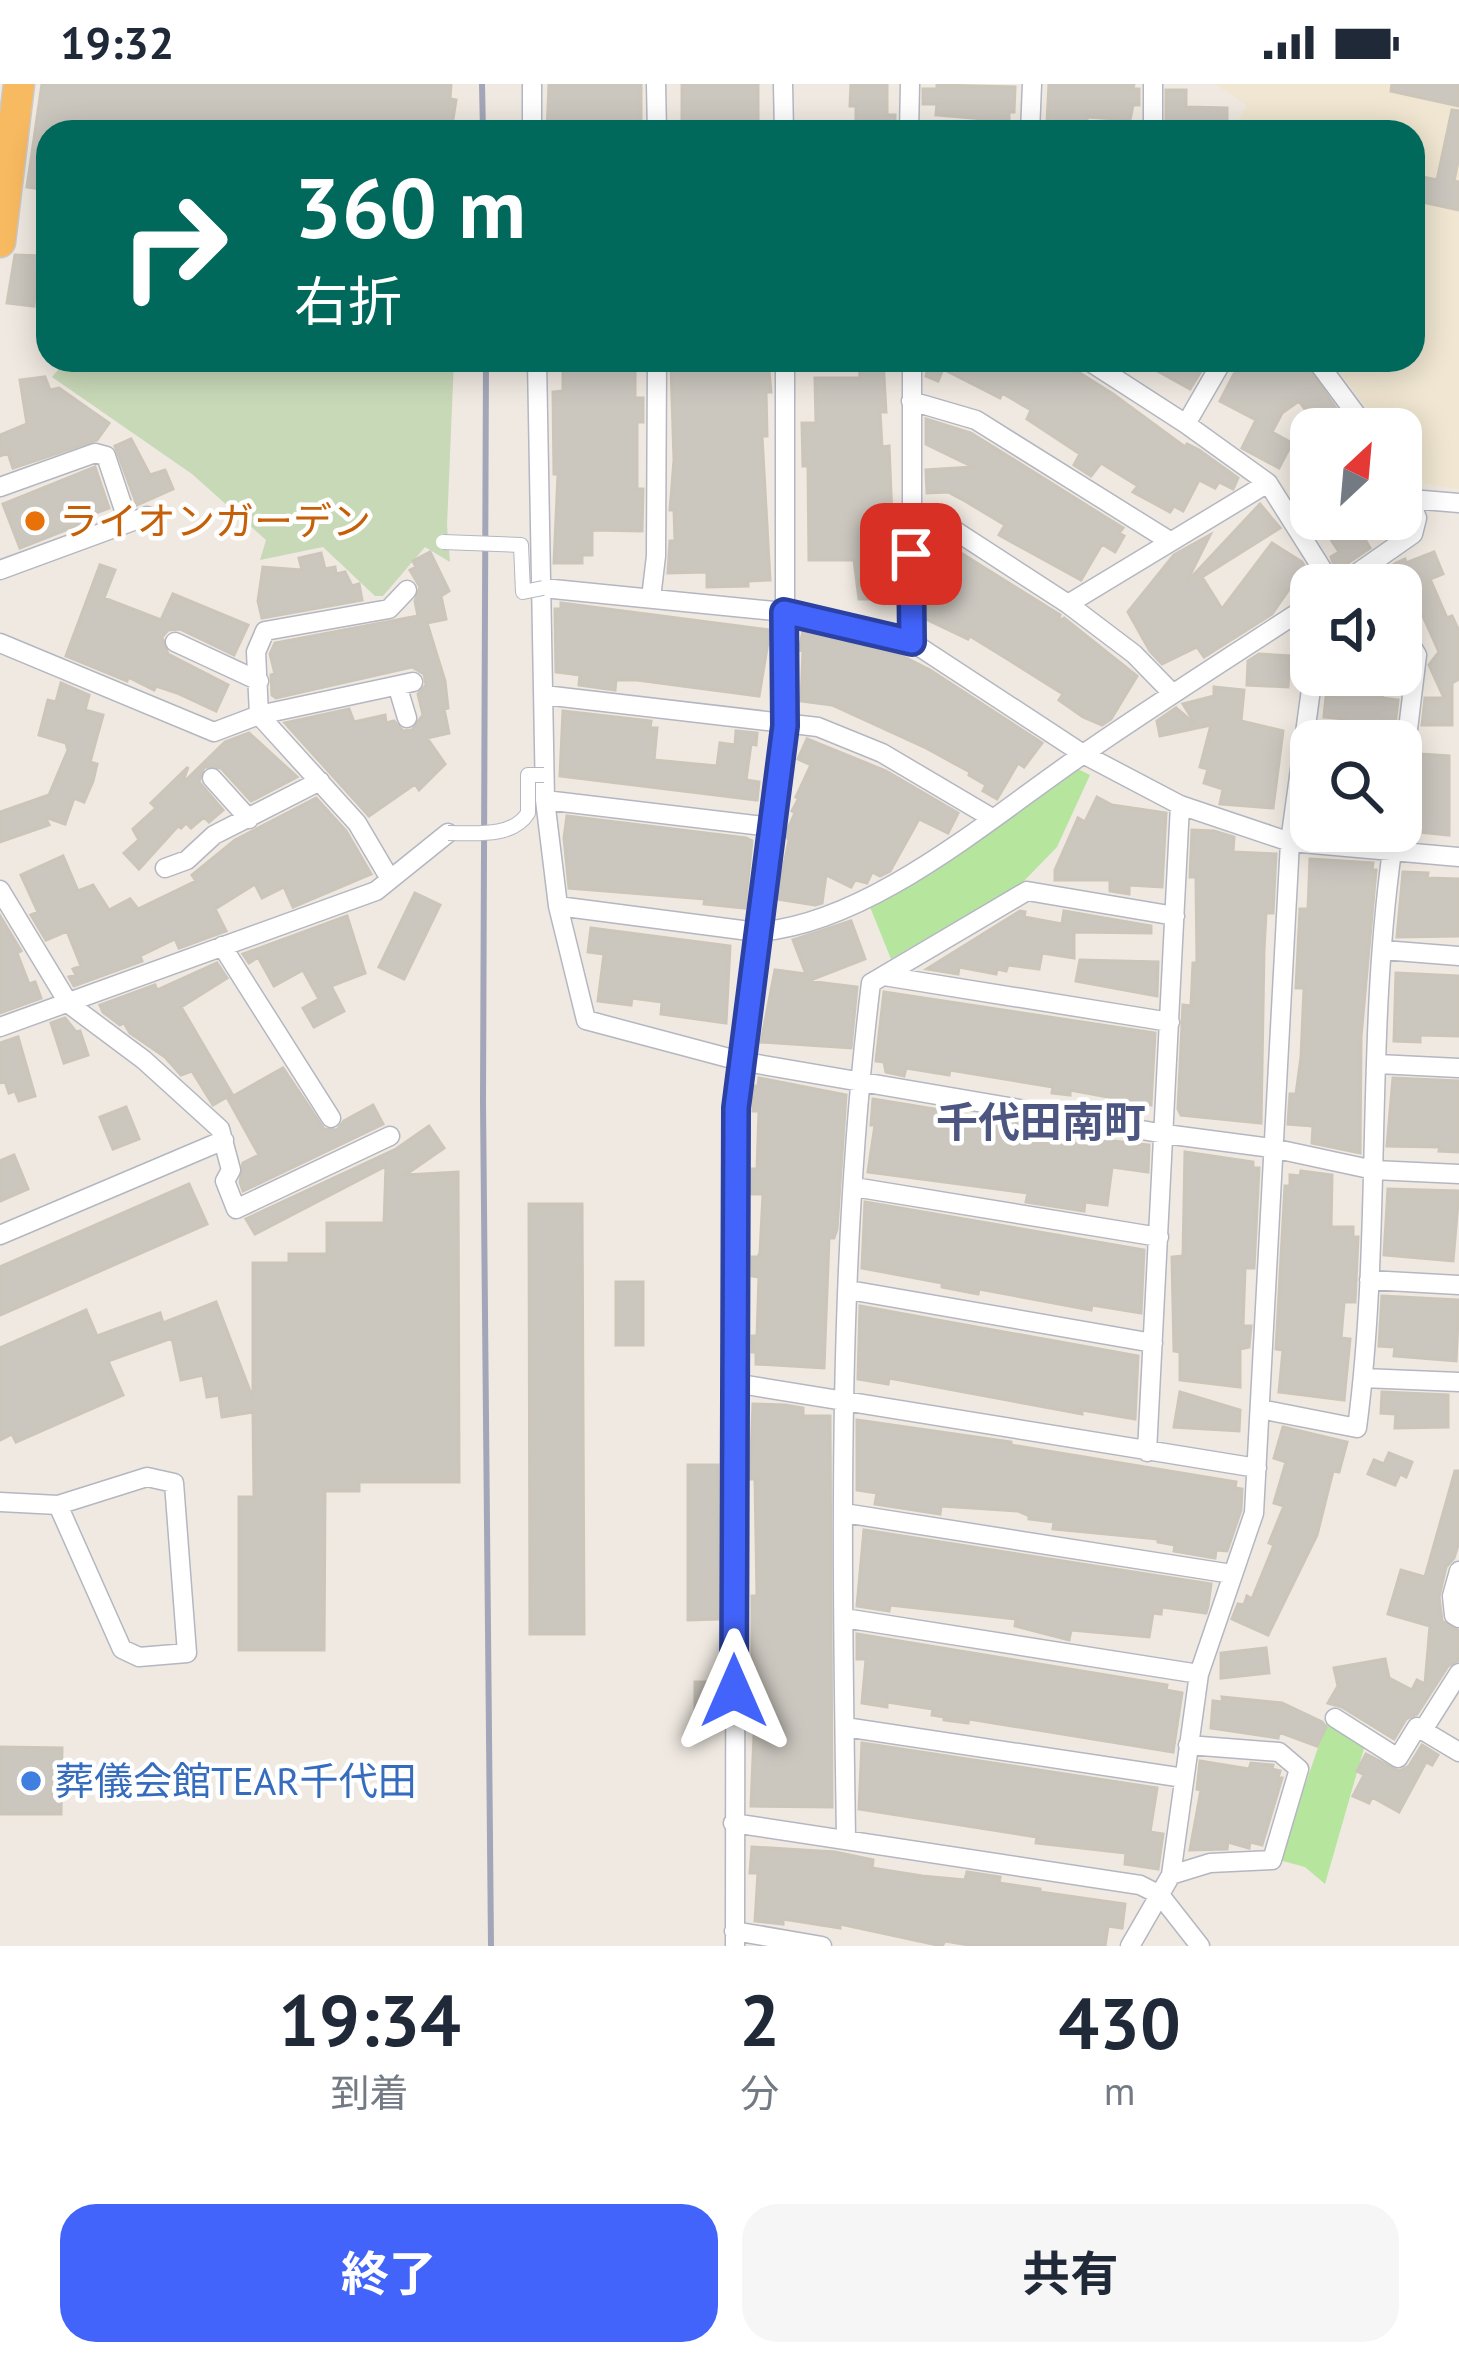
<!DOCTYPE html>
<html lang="ja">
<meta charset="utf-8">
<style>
body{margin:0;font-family:"PT Sans","Noto Sans JP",sans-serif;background:#f6f6f7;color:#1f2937;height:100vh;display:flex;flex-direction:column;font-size:45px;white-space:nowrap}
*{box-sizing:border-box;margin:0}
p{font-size:39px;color:#747a83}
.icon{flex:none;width:66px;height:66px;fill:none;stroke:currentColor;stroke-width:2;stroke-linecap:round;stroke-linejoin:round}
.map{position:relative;height:1862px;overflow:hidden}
.panel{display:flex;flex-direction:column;background:#fff;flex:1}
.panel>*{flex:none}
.guide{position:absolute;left:36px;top:36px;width:1389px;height:252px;border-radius:36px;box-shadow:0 6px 30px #0003;background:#00695c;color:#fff;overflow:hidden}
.needle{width:78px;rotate:26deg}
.fabs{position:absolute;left:1290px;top:324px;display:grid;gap:24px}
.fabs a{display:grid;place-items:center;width:132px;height:132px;border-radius:24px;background:#fff;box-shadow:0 6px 30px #0003;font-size:60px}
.pin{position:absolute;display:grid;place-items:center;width:102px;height:102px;color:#fff;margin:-51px;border-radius:24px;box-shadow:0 6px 18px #0006}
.me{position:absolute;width:132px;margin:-66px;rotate:0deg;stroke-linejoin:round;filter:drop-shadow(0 0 9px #0008)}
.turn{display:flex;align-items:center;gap:42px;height:252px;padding:0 60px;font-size:54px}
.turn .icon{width:156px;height:156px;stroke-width:2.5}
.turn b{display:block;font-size:84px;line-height:102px}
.eta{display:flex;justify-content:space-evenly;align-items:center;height:204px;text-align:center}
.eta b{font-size:72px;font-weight:700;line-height:84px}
.action{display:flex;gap:24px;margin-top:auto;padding:24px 60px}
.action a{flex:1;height:138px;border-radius:36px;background:#4264fb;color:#fff;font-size:48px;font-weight:700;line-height:138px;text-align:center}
.action a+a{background:#f6f6f7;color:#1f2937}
.status{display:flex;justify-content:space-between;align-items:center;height:84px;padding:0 60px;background:#fff;direction:ltr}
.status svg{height:33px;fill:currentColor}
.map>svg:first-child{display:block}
</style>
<div class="status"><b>19:32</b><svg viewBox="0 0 49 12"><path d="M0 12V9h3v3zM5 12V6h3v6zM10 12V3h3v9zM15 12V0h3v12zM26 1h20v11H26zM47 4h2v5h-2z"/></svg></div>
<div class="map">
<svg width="1459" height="1862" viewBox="0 0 1459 1862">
<rect width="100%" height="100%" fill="#efe9e1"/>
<!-- education -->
<path fill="#f0e6d1" d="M1215,0H1459V405L1425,400L1401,369V345H1383L1330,276H1413V48H1234L1246,21Z"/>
<!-- green -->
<path fill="#b6e59e" d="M1072,682L1090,691L1057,763L1023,798L891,875L868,818Z
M1327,1638L1364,1664L1325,1800L1305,1783L1279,1776Z"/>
<!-- cemetery -->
<path fill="#c8d9b8" d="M67,276H454L447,442L450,478L425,463L383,512H375L323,463L260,476L266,456L192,390L52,293Z"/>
<!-- building -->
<path fill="#cbc7bf" stroke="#cbc5ba" stroke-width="3" d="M42,0H451L450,15L456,16L451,48H48V106L27,103Z
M549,0H641V48H547Z
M682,0H758V48H682Z
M851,0H887V31H895V48H856V22H850Z
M1049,0H1134L1133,5H1139V21H1133L1130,36L1087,33V41L1047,39Z
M1392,0H1459V22L1391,7Z
M937,1L1015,3L1014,28H1009V37L936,31L937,20H923V5H937Z
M1166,6H1186V23L1227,24V48H1166Z
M1452,26L1459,27V72L1454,97L1459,98V126L1413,116V91L1437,96Z
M15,171L39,172L34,222L7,219Z
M563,276H635V314H643V338H637V405H643L642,447L592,446V471H582V479H554L558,390H554L553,308L563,307Z
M768,276L771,308H766L767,352H762L770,496L748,497V502L707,503V488L668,489L670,457H675L674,426H670L674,376L671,283Z
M859,276H883L886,328H880L882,363L889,362L895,504L885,505V515H859L854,476H809L808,382H803L802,339H816L815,294H860Z
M926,276H959L981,285L988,276H1059L1113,310L1185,363L1187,360L1199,366L1238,394L1233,405L1219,398L1215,404L1199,396L1183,427L1174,422L1170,428L1133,408L1138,402L1101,379L1091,392L1074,381L1080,370L1027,335L1031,326L1002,309L1000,314L943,285L938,297L926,292L929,278Z
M1138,276H1182L1201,287L1190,305Z
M1256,276H1303L1350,345H1320L1299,317L1282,329L1272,348L1292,359L1279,384L1242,364L1256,336L1220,317L1234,290Z
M45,293L50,306L59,304L109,339L97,356L13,384L8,369L0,372V351L27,340L20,296Z
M926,335L971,349L1123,444L1119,449L1124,452L1115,468L1102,460L1081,496L999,451L1005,441L965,417L948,408L927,409L926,386L973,383L926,360Z
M131,355L150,391L165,386L173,405L137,421L115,362Z
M95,383L109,424L90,431L91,436L20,464L3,420Z
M1260,420L1280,444L1202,493L1222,525L1272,459L1302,478L1308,488L1311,507L1297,513L1290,504L1272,530L1204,573L1197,563L1162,580L1150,567L1128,528L1174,471L1210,451L1186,499Z
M1318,435H1353L1370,464L1336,487L1331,473L1339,468Z
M940,456L1060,531L1058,537L1064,534L1137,592L1111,635L1102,641L1083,633L1059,616L1063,610L1009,576L970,552L968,555L926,535V526L942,491L926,478Z
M430,468L449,507L441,512L446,535L427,539L445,597L448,624L444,625L449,649L427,654L445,680L419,706L415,700L369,732L285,639L349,625L354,638L385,631L386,639L394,637L403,647L412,646L423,631L418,610L426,601L424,590L412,583L276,614L272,611L271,591L275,590L270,570L275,559L418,532L415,517L420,503L410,486L416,483L413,477Z
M1434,468L1443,490L1430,495L1447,534L1452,532L1459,547V595L1452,599V641H1422L1425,614H1444L1429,581L1439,568L1418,521L1401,528V501H1364L1396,479L1405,475L1406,479Z
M321,469L325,485L335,483L336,490L345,488L352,502L359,500L362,516L262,534L258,517L263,483L302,486L299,474Z
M100,481L115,486L104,514L161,536L173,510L248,541L234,571L180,545L168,546L162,553L168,570L228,601L216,627L177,609L156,602L154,606L128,593L127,597L66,572Z
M561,519L770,546L759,612L637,596H616L615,606L579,601L580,591L556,588L555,525H561Z
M803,547L900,571L930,586L1042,659L1024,683L1018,679L997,715L983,707L986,701L969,691L970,688L926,664L832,621L801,617L803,567L799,566Z
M1259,570L1290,572L1288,603L1247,601L1248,577Z
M1349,591H1385L1382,614L1398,616L1395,641L1344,642L1345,635L1324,633L1326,613L1346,610Z
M61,599L89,611L85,626L103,631L90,678L97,680L93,697L84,718L74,714L65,740L45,733L49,741L0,758V728L49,711L68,666L66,659L39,651L48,616L56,618Z
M1214,603L1244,606L1241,637L1283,647L1273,724L1220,720L1223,705L1204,699L1208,685L1200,683L1211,641L1160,652L1157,637L1176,624L1196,641L1183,620L1214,612Z
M563,627L651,637L650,644H657L654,676L717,682L720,659L735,661L736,647L757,649L756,661L751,660L746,696L759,698L757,716L560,692Z
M249,649L297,693L251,717L221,684L204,683L199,698L223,726L209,738L204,733L191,744L186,739L181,744L178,742L139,785L124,769L139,756L133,745L156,724L151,719L188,683L182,700L225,658Z
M807,655L886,687L958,729L948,749L919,735L890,787L880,792L872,788L867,799L855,796L851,803L826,791L822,819L815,821L777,815L789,756L785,751L795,729L792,727L799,714L796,713L811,681L798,675Z
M1419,670L1449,672V751L1408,747V715H1413Z
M1097,713L1112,721L1166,729L1162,803L1129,801V810L1110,807V796H1055V786L1078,734L1085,738Z
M316,714L346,747L371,790L293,823L284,803L262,814L255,800L215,825L226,847L179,864L175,855L140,872L142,877L74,902L69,893L76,891L73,885L81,882L67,847L46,856L31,831L38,828L21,791L63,772L78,807L93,801L109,826L130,815L138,825L196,797L192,791L235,756Z
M567,732L746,754L752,757L745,824L704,820L705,815L569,804L564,754Z
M1192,746L1214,747L1234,753L1233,768L1276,770L1273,829H1266L1264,866L1261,1039L1181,1031L1178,1025L1183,921L1191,922L1193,879H1197L1196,793H1190Z
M1310,775L1373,779L1372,786H1376L1361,953L1360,1069L1312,1059L1313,1042L1288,1040L1290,1010H1296L1301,973L1304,904H1296L1300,825H1308Z
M1403,788L1428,789L1427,794L1459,795V852L1397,853Z
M415,809L440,821L404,895L379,883Z
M1020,827L1025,828L1024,833L1062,840L1064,827L1151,842V849L1074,848V874L1042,869L1039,885L1008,881L1006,887L997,885L996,890L959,883L958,890L927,885Z
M0,832L21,867L17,869L29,900L35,898L41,914L0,929Z
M347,832L365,889L331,902L344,927L314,943L303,924L319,915L303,886L274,902L258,873L249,879L243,870Z
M851,837L865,875L808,897L857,903L851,964L761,958L775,886L806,890L793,856Z
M591,844L730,862L726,939L661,930L662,918L632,914L631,921L598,917L604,870L588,868Z
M1080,876L1158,878L1157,912L1076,897Z
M217,879L227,894L181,923L232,1010L213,1021L192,987L181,991L165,973L130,949L124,939L120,941L103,928L100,921L155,901L157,906Z
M1396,889L1459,892V952L1420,951V958L1394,957Z
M884,908L1155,949L1151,1021L1070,1006V1011L1052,1009L1053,1003L950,986L949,991L906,984L904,992L886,988L884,978L876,977Z
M65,934L76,948L80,947L88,971L64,979L51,939Z
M18,953L35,1012L19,1017L15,1007L9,1009L5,997L0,999V959Z
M283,984L324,1045L337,1046L344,1037L373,1021L383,1040L243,1107L240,1098L243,1079L259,1071L228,1015Z
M759,994L846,1011L837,1145L834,1154H829L824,1284L756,1280V1268H752V1252H757L759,1193L752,1192V1173H758L760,1169L763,1110H751L752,1085H757L759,1027H753L754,1002H758Z
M1393,994L1459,997V1068L1439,1067L1440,1063L1387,1062Z
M873,1015L1080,1049L1079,1053L1149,1061L1148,1088L1112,1083L1107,1121L1085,1118L1084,1127L1026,1118L1028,1109L868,1088L875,1041H871Z
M126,1023L139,1055L113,1065L100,1033Z
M429,1042L444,1064L405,1091L458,1088L459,1398H359V1407H325L324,1566H239V1413H254L253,1328L222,1333L219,1311L207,1313L203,1291L181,1296L172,1254L108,1277L123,1311L16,1358L12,1350L0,1356V1264L86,1226L97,1252L160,1229L163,1239L216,1218L253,1315V1179H289V1170H327V1139H384L386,1082L255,1150L246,1135L396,1065Z
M1185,1068L1253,1078V1084H1259L1254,1184H1245L1243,1242H1251L1249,1263L1240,1265V1303L1180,1296V1268L1174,1267L1172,1173L1183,1172Z
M14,1071L28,1105L0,1117V1077Z
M1301,1087L1332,1091L1331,1143H1353V1153H1358L1355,1218H1344L1341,1254L1350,1255L1344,1316L1279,1308L1283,1266L1276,1265L1285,1102H1290V1091L1300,1092Z
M189,1100L207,1140L0,1231V1183Z
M1388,1105L1459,1107L1453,1177L1384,1171Z
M865,1118L1144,1166L1141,1229L1092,1221L1091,1226L979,1205L978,1210L942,1203V1199L862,1184Z
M529,1120H582L584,1550H530Z
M616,1198H643V1261H616Z
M1382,1212L1459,1216L1456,1277L1394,1272L1395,1263L1379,1262Z
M860,1222L1138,1272L1135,1335L1082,1326V1330L889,1294L888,1300L858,1295Z
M1180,1308L1240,1326L1239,1347L1174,1343Z
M1382,1308L1448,1311V1343L1395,1344L1396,1330L1381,1329Z
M753,1320L785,1321L803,1324V1332H830L832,1723L751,1722L757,1581H752V1512H757L755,1395H750Z
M857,1336L1011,1358V1361L1236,1398L1235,1404L1242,1405L1241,1426L1227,1467L1216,1466L1215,1474L1174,1467L1175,1461L1158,1458V1455L1053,1445L1054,1438L1029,1435V1432L1018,1427L941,1422L940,1430L875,1420L877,1409L857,1406Z
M1283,1343L1347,1358L1339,1388L1333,1387L1317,1451L1268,1551L1232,1535L1238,1520L1244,1521L1247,1512L1252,1515L1274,1461L1269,1459L1284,1422L1274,1419L1286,1378L1274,1374Z
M1389,1369L1412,1378L1406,1393L1400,1390L1395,1401L1368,1390L1374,1376L1384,1380Z
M688,1381H718V1535L688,1536Z
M1455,1387H1459V1458L1454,1474L1446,1483L1439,1513L1442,1537L1459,1547V1576L1448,1582L1417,1630L1406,1635L1394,1655L1342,1623L1328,1619L1338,1602L1334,1584L1385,1575L1389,1594L1412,1606L1417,1596L1425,1600L1430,1542L1388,1530L1401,1486L1425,1493Z
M864,1446L1211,1500L1208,1522L1206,1529L1162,1523L1161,1530L1153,1529L1149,1553L1071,1546L1069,1556L1015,1542L1016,1535L890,1521L889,1527L857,1522Z
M857,1550L1167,1601L1166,1606L1182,1609L1173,1668L969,1635L968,1639L944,1636V1633L932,1631L933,1625L887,1618V1623L862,1619L866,1575H857Z
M1266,1564L1269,1589L1221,1594V1569Z
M695,1598H716V1642H695Z
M1222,1613L1282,1619L1322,1638L1326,1643L1317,1662L1279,1648L1278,1654L1211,1644L1213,1617L1223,1618Z
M862,1659L1157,1704L1150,1748L1163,1750L1158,1785L1125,1780L1126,1769L1036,1759L1037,1753L859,1725Z
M1422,1661L1438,1671L1432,1681L1426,1678L1399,1728L1372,1713L1369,1719L1353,1712L1364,1691L1357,1687L1366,1670L1399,1687L1409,1682Z
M0,1663L62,1664L61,1730H0Z
M1200,1677L1249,1685L1251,1679L1273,1681L1272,1685L1280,1687L1278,1694H1282L1262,1761L1250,1758L1249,1764L1228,1758L1227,1765L1190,1766L1201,1706L1197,1705Z
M752,1763L835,1768L873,1776L872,1784L922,1792L965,1796L967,1788L1000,1793L999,1799L1040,1805V1808L1125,1820L1122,1844L1108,1842L1105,1862H975L945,1857L942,1862L840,1840V1844L783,1835V1840L755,1837L758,1789H750Z"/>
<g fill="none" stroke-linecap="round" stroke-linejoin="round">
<!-- minor casing -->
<g stroke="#b4b7c1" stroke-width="21">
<path id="minor" d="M532,0V48
M656,0L657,48
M783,0L784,48
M1153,0V48
M909,48L910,0
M1030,48L1032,0
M537,276L545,716L558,822L586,936L740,977L1165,1050L1272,1064L1374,1086L1459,1090
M1087,276L1186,340L1268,399L1321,483L1325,501
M1316,276L1367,345
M911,317L976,336L1168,456
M1186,340L1223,276
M0,403L95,369L106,372L124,426
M1411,415L1459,419
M911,426L948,442L1068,520L1268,399
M0,486L147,432
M1340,501L1413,450L1417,434L1401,392
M543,504L784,528L912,558L1083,670L1180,721L1290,758L1459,773
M651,514L656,472L657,276
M1068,520L1134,570L1173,610
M1401,544L1417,571L1401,703
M175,558L259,597
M912,558V276
M0,559L214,648L259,631L413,598
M398,604L407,634
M544,611L818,643L882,669L992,734
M212,694L249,735
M545,716L771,743
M165,784L187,776L214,751L320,697
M390,795L357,739L259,631L256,568L265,547L389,525L407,506
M0,806L69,920L144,976L220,1045L231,1086L225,1097L236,1125L390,1052
M558,822L757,848C870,840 991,733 1082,671C1157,619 1235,570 1311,520
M222,862L331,1034
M1383,866L1459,872
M884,892L1170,938
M0,943L376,807L448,749
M1378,980L1459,984
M854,1103L1159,1153
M0,1151L224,1056
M1369,1196L1459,1201
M849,1206L1153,1259
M1363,1294L1459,1298
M734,1299L1257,1384
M1260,1325L1357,1344C1383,1147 1364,944 1395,747
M1147,1368L1180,721
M0,1418L58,1421L147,1393L174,1399L187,1569L139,1573L122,1565L58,1421
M844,1429L1232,1490
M1459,1487L1452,1512L1454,1531L1459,1534
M844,1534L1199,1590
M1335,1634L1398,1674L1417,1643L1459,1668
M845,1643L1184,1694
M1423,1646L1459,1589
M733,1739L1140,1801L1160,1811L1200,1862
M846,1755C842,1470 836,1182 871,899L1027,807L1175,832
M1171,1791L1210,1779L1272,1776L1299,1685L1279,1668L1188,1661
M734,1847L822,1862
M735,1862L736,1024L785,642V276
M1130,1862L1171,1791L1199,1590L1254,1429L1290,758L1313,591"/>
</g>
<!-- trunk casing -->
<g stroke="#c9c9c9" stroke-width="33">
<path id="trunk" d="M0,158L19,0"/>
</g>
<!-- minor -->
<use href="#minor" stroke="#fff" stroke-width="18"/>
<!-- trunk -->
<use href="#trunk" stroke="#f8ba60" stroke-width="30"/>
<!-- rail -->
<path stroke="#a3a6b8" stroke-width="6" d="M482,0L483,48
M486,276L483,1018L491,1862"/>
<!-- pedestrian-bridge casing -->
<g stroke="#b4b7c1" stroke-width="16" stroke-linecap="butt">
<path id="pedestrian-bridge" d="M443,458L521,461L523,508L543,504
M448,749C474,749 513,754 528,729V691H544"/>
</g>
<!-- pedestrian-bridge -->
<use href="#pedestrian-bridge" stroke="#fff" stroke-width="14"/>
</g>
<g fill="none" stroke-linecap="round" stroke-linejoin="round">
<!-- route casing -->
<g stroke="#2b41a3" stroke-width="30">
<path id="route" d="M734,1607L736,1024L785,642L784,528L912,558L911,470"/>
</g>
<!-- route -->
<use href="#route" stroke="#4264fb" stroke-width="21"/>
</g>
<!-- markers -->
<circle fill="#e8710a" stroke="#fff" stroke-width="4.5" cx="35" cy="437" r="12"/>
<circle fill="#3f7fe0" stroke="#fff" stroke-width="4.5" cx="31" cy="1697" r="12"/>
<g text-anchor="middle" stroke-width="9" stroke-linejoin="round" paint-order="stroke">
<!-- food labels -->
<g font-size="39" fill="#c56008" stroke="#fff" text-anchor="start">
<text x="59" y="451">ライオンガーデン</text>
</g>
<!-- shop labels -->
<g font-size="39" fill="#366cbe" stroke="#fff" text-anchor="start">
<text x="55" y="1711">葬儀会館TEAR千代田</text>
</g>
<!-- neighbourhood labels -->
<g font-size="42" font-weight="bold" fill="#4d5680" stroke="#fff">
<text x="1041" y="1053">千代田南町</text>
</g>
</g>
</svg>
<div class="fabs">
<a><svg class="needle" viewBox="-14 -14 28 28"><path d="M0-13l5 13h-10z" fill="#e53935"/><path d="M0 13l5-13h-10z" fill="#747a83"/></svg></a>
<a><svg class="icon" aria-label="sound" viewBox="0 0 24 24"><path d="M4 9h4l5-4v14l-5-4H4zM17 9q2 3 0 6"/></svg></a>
<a><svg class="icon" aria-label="search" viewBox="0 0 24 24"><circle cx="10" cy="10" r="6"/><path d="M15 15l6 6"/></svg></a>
</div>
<div class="pin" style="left:911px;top:470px;background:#d93025"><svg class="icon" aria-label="arrive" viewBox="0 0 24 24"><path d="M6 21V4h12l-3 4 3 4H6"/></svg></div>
<svg class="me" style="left:734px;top:1607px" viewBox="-20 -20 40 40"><path d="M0-17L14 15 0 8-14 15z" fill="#4264fb" stroke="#fff" stroke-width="4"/></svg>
<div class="guide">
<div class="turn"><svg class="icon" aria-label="right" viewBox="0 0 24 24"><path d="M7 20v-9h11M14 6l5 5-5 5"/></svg><div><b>360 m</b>右折</div></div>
</div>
</div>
<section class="panel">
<div class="eta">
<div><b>19:34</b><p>到着</p></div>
<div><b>2</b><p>分</p></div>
<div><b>430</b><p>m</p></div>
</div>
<div class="action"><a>終了</a><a>共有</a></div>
</section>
